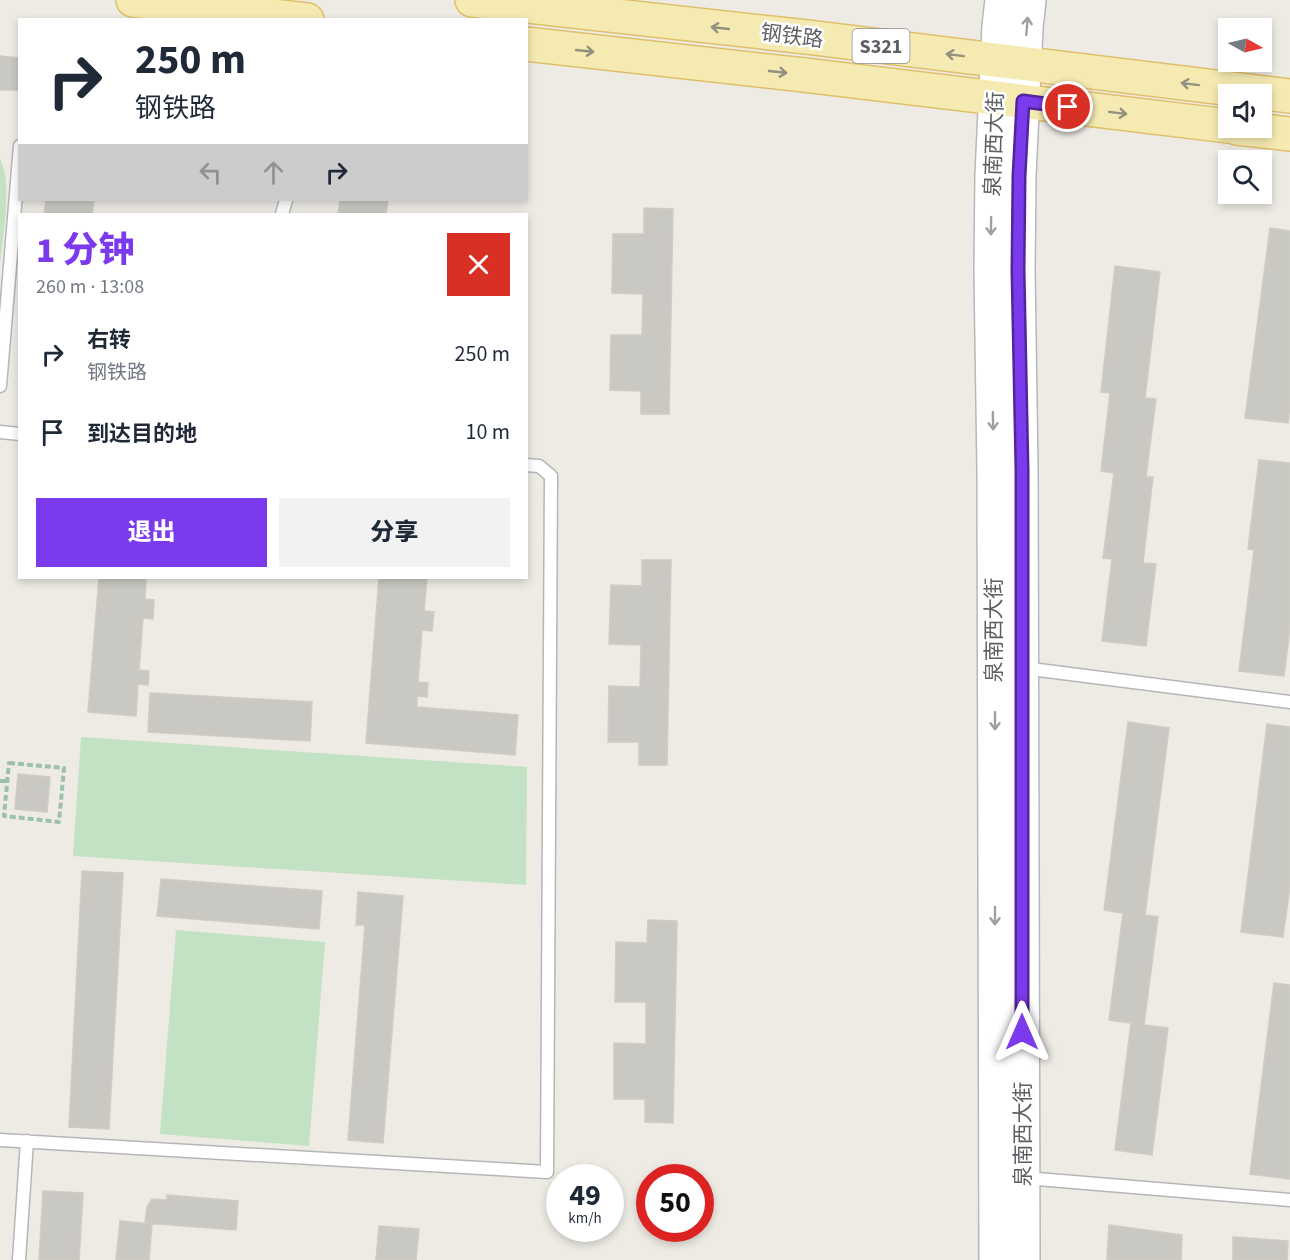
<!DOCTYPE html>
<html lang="zh">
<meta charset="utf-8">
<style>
body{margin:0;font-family:"Source Sans 3","Noto Sans SC",sans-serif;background:#f2f2f3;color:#1f2937;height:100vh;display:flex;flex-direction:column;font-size:22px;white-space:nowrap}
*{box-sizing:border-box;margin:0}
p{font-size:20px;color:#747a83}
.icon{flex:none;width:33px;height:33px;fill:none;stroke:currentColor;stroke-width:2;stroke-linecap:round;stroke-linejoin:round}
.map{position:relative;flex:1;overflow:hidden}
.side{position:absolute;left:18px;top:213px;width:510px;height:366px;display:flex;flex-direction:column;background:#fff;border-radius:0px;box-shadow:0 3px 9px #0003}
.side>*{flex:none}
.hud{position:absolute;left:18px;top:18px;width:510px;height:183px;border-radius:0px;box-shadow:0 3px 9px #0003;background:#fff;color:#1f2937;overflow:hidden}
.needle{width:39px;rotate:98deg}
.controls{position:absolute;left:1218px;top:18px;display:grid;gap:12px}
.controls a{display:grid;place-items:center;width:54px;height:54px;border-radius:0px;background:#fff;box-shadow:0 3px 9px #0003;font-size:30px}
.speed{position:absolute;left:546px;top:1164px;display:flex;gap:12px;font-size:30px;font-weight:700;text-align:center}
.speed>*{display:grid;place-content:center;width:78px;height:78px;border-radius:50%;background:#fff;box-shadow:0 3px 9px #0003;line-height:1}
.speed small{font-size:15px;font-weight:400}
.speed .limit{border:9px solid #d22;background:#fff;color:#111}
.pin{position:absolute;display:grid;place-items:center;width:51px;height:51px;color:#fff;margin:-26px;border:3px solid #fff;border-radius:50%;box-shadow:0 2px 6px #0007}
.me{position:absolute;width:66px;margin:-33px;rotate:0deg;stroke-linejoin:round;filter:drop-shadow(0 0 4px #0008)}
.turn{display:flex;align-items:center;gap:21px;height:126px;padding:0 18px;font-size:27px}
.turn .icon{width:78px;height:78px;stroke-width:2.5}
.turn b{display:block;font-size:42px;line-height:51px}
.lanes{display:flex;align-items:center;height:57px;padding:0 18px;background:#0003;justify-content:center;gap:30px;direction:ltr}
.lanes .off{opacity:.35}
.round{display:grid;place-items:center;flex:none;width:63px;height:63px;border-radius:0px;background:#f2f2f3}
.overview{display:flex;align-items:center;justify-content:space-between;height:102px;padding:0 18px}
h1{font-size:36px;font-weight:800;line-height:45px;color:#7c3aed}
.primary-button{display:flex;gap:12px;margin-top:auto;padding:12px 18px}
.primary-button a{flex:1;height:69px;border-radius:0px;background:#7c3aed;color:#fff;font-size:24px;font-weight:800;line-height:69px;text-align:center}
.primary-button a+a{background:#f2f2f3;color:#1f2937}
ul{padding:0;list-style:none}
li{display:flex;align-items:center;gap:18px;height:78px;padding:0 18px}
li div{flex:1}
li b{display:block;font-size:22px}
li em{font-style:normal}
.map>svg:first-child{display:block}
</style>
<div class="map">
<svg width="1290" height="1260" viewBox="0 0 1290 1260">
<rect width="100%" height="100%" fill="#edebe4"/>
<!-- green -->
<path fill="#c3e1c3" d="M0,159C13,184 3,235 0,263Z
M81,737L527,767L526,885L73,856Z
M176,930L325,942L309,1146L160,1134Z"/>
<!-- building -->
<path fill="#cac8c3" stroke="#d0ccc3" stroke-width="1.5" d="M0,56L20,58V90H0Z
M46,200H94L92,214H44Z
M340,200H388L386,214H338Z
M644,208L673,209L669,414H641V391L610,390L611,335H642L643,294L612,293L613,234H644Z
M1270,228L1290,231V407L1288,423L1245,418Z
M1115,266L1160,272L1145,398L1156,399L1146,477H1153L1143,563L1156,564L1146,646L1102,641L1112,559L1103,558L1114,473L1101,471L1110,393L1101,392Z
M1259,460L1290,463V627L1284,676L1239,671L1254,550L1248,549Z
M642,560H671L667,765H639V742H608L609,686L640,687L641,645L609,644L611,585L642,586Z
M99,578H146L145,599L154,600L153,619L143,618L139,670L149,671L148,685L138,684L136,716L88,712Z
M379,578H427L424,611L434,612L432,631L422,630L418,682L428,683L427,697L417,696V707L518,715L515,755L366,743Z
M150,693L312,702L310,741L148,732Z
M1128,722L1169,728L1145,915L1158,917L1144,1025L1168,1028L1152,1155L1115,1150L1131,1023L1109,1020L1123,913L1104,910Z
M1267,724L1290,727V885L1283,937L1241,932Z
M18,774L50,777L47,812L15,809Z
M82,871L123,873L109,1129L69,1127Z
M161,879L322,891L319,929L157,916Z
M358,892L403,896L383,1143L348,1140L365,925H356Z
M648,920L677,921L673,1123L645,1122V1099H614V1043L646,1044V1002H615L616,942L647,943Z
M1274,983L1290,985V1179L1250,1174Z
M43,1191L83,1193L79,1260H39Z
M167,1195L238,1201L236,1230L145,1223L147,1207L152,1199L167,1200Z
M120,1221L152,1224L149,1260H116Z
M1109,1225L1182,1235L1181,1260H1107Z
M379,1226L419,1229L416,1260H376Z
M1233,1237L1288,1241L1287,1260H1233Z"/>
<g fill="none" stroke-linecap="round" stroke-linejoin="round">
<!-- service casing -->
<g stroke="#b4b6b9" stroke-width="15">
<path id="service" d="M282,214L286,200
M0,386L20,146
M0,432L20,434
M1023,668L1290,702
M0,1140L547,1172L551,476L539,466L526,465
M1025,1178L1290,1200
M19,1260L27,1141"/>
</g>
<!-- secondary casing -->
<g stroke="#b5b8bc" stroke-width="36">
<path id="secondary" d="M996,1260L994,471L991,270L992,175L999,26L1002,0
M1023,1260L1021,470L1018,270L1019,176L1026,28L1029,0"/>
</g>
<!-- primary casing -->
<g stroke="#e0bf6a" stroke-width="36">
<path id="primary" d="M133,0L307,20
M472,0L807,37L1290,96
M526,44L804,75L1228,126
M1237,128L1290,134"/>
</g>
<!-- path -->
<path stroke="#9dc1a8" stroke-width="4" stroke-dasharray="6 3" stroke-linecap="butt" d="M9,763L64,768L59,822L4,816Z
M0,781H7"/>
<!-- service -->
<use href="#service" stroke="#fff" stroke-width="12"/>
<!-- secondary -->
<use href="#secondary" stroke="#fff" stroke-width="33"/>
<!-- primary -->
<use href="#primary" stroke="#f5eab1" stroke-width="33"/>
</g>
<!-- one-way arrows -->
<defs><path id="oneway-shaft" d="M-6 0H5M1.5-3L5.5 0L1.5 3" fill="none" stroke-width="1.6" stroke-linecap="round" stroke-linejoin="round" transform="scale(1.5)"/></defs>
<g stroke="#9d9fa1">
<use href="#oneway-shaft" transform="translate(1027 26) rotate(-85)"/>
<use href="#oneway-shaft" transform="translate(991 226) rotate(91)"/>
<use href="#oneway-shaft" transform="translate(993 421) rotate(89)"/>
<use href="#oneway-shaft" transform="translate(995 721) rotate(90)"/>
<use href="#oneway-shaft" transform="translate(995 916) rotate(90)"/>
</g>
<g stroke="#92907e">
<use href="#oneway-shaft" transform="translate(720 28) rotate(-174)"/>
<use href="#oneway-shaft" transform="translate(585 51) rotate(6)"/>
<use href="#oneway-shaft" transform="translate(955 55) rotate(-173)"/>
<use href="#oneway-shaft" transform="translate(778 72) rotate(6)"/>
<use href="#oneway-shaft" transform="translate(1190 84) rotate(-173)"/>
<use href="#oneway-shaft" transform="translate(1118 113) rotate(7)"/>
</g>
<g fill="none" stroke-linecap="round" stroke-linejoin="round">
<!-- route casing -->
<g stroke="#51269a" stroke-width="15">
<path id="route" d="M1022,1032V470L1018,270L1019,176L1023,101L1068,107"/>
</g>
<!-- route -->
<use href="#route" stroke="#7c3aed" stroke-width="10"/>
</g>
<g text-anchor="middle" stroke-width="5" stroke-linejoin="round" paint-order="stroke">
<!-- shield labels -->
<rect fill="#fff" stroke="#8d8f92" stroke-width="1.5" x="852.5" y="29" width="57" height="34" rx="4.5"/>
<g font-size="20" font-weight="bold" fill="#5c5f63">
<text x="881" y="53">S321</text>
</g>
<!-- street labels -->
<g font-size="21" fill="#5c5f63" stroke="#fff">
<text transform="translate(792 36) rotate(7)" y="7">钢铁路</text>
<text transform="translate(994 144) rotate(-88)" y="7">泉南西大街</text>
<text transform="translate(994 630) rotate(-90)" y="7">泉南西大街</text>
<text transform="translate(1023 1134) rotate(-90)" y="7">泉南西大街</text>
</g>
</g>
</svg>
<div class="controls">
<a><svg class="needle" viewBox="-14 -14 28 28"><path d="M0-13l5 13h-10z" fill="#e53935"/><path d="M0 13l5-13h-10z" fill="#747a83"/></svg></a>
<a><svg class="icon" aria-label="sound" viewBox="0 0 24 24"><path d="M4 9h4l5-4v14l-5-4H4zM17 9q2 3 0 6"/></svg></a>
<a><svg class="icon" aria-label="search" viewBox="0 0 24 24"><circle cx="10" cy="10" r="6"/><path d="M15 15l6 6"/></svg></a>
</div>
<div class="speed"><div>49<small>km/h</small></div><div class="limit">50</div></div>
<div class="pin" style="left:1068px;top:107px;background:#d93025"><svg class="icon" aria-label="arrive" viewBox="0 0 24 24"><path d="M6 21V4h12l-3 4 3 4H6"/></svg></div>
<svg class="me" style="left:1022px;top:1032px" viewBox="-20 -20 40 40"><path d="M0-17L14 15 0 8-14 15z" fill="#7c3aed" stroke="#fff" stroke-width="4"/></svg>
<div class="hud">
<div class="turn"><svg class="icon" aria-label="right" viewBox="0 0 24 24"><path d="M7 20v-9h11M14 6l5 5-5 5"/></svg><div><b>250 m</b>钢铁路</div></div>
<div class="lanes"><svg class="icon off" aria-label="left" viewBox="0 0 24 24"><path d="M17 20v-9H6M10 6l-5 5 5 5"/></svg><svg class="icon off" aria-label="ahead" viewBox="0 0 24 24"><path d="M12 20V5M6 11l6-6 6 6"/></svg><svg class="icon" aria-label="right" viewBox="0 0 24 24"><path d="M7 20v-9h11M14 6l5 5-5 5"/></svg></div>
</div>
<section class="side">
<div class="overview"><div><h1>1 分钟</h1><p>260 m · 13:08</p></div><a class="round" style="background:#d93025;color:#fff"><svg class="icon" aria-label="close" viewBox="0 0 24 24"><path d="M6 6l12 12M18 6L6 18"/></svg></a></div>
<ul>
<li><svg class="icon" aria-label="right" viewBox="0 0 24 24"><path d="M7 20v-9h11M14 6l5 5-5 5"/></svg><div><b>右转</b><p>钢铁路</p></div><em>250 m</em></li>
<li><svg class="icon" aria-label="arrive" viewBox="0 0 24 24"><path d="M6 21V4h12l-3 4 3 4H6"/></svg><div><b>到达目的地</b></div><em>10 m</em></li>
</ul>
<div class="primary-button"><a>退出</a><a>分享</a></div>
</section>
</div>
